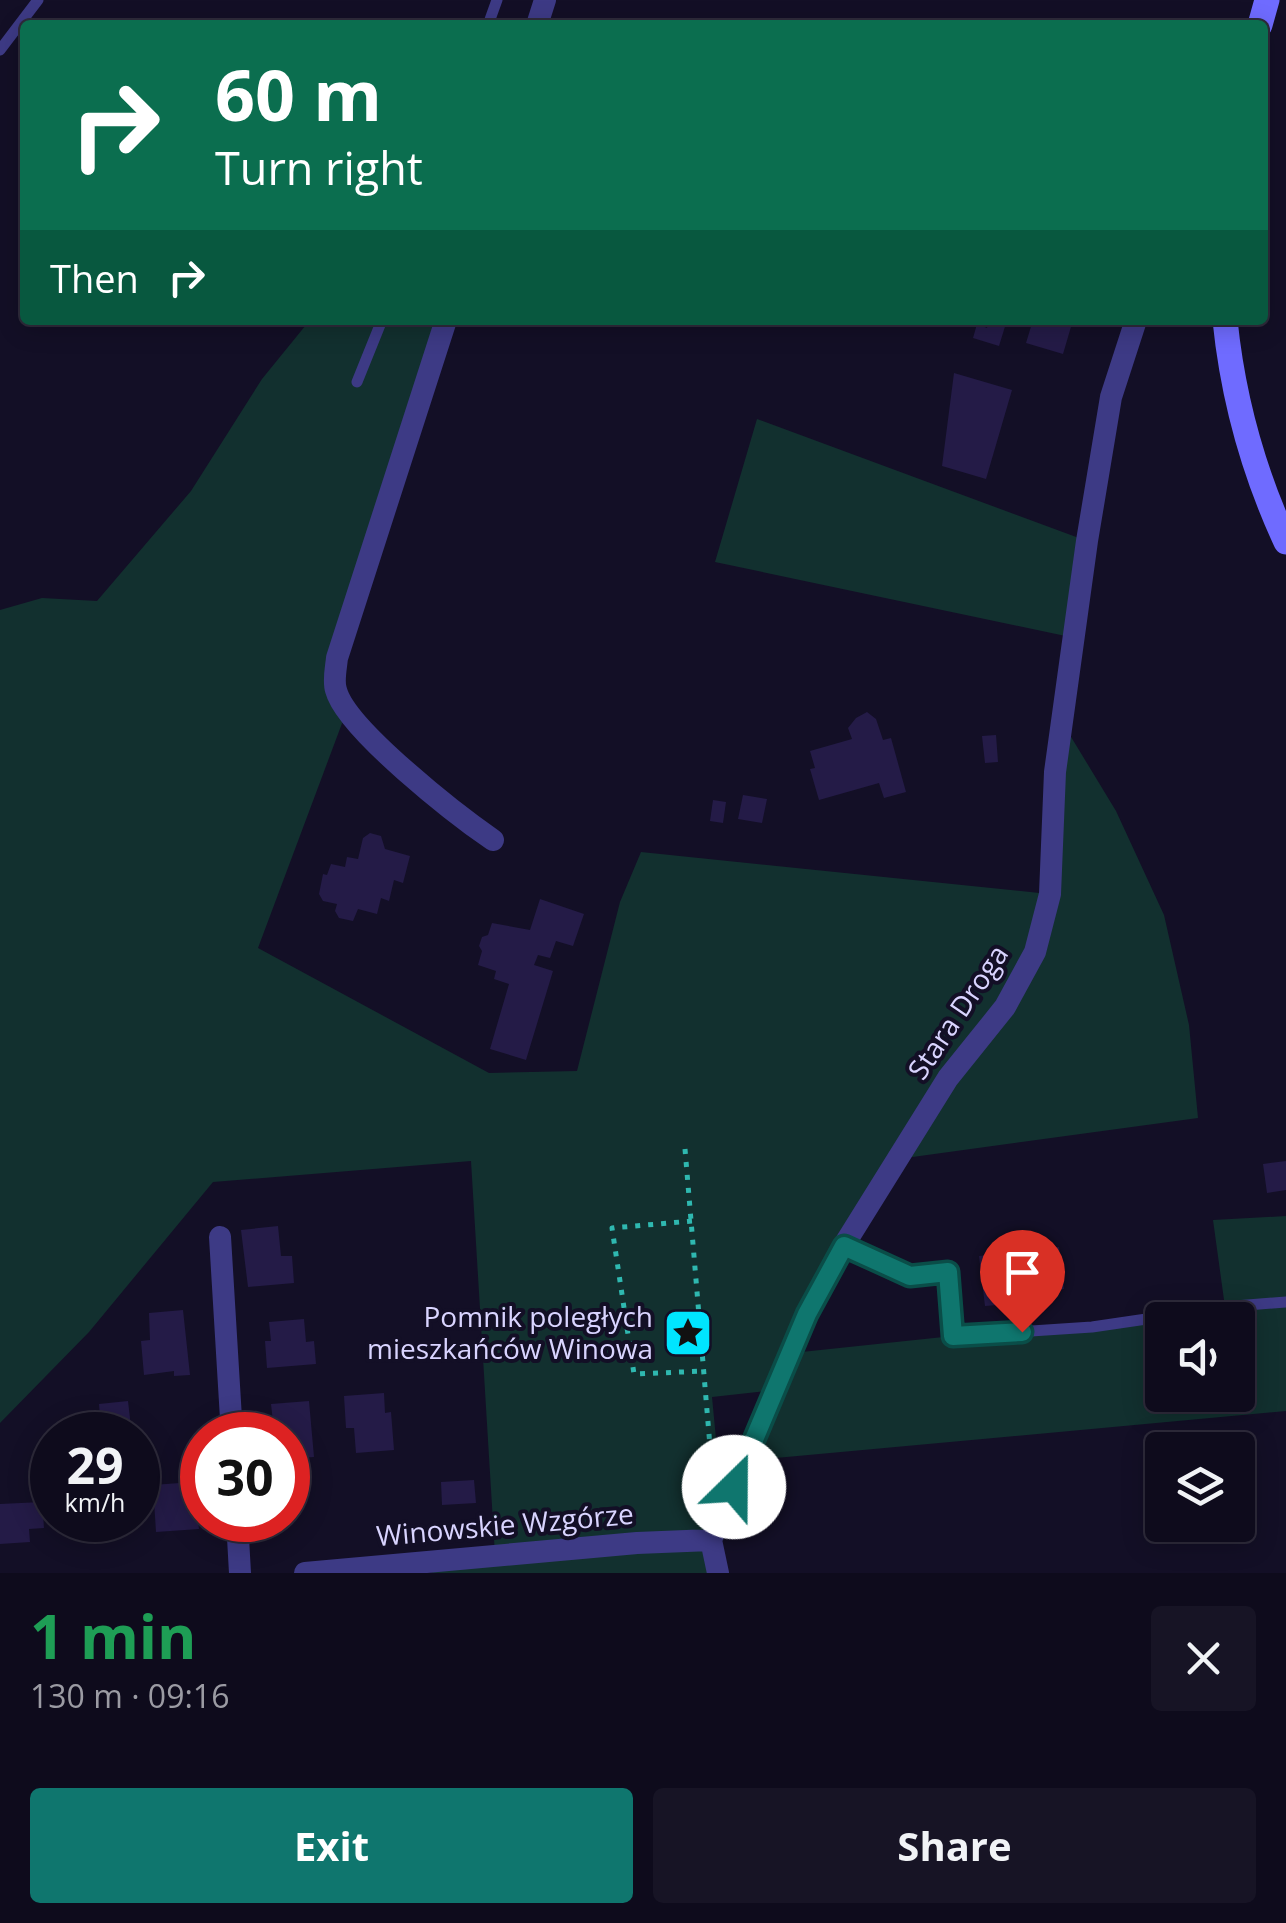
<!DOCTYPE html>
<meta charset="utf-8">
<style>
body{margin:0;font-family:"Open Sans",sans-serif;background:#171425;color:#f1f3f6;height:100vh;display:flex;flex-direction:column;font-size:38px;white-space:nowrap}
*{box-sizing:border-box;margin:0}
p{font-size:32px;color:#9b9ba3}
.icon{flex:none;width:55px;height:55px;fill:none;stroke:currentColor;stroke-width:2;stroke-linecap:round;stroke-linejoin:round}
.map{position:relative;height:1573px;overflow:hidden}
.drawer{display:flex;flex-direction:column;background:#0e0b1c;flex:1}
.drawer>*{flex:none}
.banner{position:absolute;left:20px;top:20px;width:1248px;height:305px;border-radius:10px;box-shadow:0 5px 25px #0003,0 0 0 2px #2e2b3b;background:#0b6e4f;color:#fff;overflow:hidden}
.buttons{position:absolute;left:1145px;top:1302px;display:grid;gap:20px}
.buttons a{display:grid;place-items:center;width:110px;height:110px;border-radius:10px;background:#0e0b1c;box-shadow:0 5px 25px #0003,0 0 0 2px #2e2b3b;font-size:50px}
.speed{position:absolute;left:30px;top:1412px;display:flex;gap:20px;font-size:50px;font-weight:700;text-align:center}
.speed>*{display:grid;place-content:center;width:130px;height:130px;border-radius:50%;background:#0e0b1c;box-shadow:0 5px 25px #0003,0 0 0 2px #2e2b3b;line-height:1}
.speed small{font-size:25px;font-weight:400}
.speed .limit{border:15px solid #d22;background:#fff;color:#111}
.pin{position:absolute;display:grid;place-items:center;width:85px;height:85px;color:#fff;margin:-102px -42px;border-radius:50% 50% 50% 0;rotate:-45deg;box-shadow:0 0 10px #0007}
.pin .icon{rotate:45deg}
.me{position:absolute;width:110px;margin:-55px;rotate:23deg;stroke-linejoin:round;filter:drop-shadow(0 0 8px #0008)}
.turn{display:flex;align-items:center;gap:35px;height:210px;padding:0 30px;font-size:45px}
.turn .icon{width:130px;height:130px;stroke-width:2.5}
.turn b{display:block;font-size:70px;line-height:85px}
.then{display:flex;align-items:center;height:95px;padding:0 30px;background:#0003;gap:20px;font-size:38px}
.round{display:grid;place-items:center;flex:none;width:105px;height:105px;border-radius:10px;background:#171425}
.overview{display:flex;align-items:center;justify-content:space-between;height:170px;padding:0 30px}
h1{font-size:60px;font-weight:700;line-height:75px;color:#1e9e55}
.primary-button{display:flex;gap:20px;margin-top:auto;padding:20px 30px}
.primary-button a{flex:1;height:115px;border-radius:10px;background:#0f766e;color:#fff;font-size:40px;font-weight:700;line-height:115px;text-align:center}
.primary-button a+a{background:#171425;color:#f1f3f6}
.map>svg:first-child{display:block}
</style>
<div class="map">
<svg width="1286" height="1573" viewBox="0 0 1286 1573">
<rect width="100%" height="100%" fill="#130f26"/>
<!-- green -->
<path fill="#12302f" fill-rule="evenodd" d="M310,320H446L337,658L347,710L258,948L489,1073L577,1071L620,902L641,852L1049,894L1062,722L1116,811L1164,915L1189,1025L1198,1118L898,1159L792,1353L953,1336L1092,1327L1225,1307L1213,1220L1286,1216V1411L744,1461L775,1390L712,1397L723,1512L718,1573H430L495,1555L471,1161L213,1182L89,1332L0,1423V610L42,598L97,601L191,491L262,379ZM1162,1320H1238V1395H1162Z
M757,419L1087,541L1075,638L715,562Z"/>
<!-- building -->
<path fill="#241b47" d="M989,320H1007L999,346L973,338L977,324L987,328Z
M1033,320H1073L1063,354L1026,343Z
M954,373L1012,390L986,479L942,466Z
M867,712L876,719L883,740L891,738L906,792L884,798L879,783L819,800L810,769L815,768L810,751L852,739L848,728L856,718Z
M996,735L998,762L985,763L982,736Z
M743,795L767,799L762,823L738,819Z
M713,800L726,802L723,823L710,821Z
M370,833L381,836L385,849L410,856L403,883L394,880L389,901L381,898L377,914L358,909L353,921L339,918L335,911L337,904L323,901L319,894L323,874L327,875L331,864L345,867L347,857L358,859L363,838Z
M540,899L584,914L573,946L556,941L550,958L538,955L534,965L553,971L526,1060L490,1049L509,984L494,979L496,971L478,965L482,951L479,946L482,937L488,935L492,923L530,930Z
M1286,1161V1190L1267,1193L1263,1164Z
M278,1226L281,1256H292L294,1283L248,1287L241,1230Z
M1059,1247L1064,1289L1041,1291L1044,1312L1012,1316L1010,1304L985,1306L979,1256Z
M183,1310L190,1375L174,1376V1371L144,1375L141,1341L150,1340L149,1313Z
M304,1319L306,1342L314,1341L316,1364L267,1368L265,1341H271L269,1322Z
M384,1393L385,1413L391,1412L394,1450L356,1453L354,1428H346L344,1396Z
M128,1401L131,1427L101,1429L99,1404Z
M309,1401L314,1457L288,1459V1435H268L267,1423L273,1422L271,1404Z
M474,1480L476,1503L442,1505L441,1482Z
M193,1482L199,1529L156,1532L153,1485Z
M42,1502L44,1528L29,1529L30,1542L0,1544V1504Z
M77,1520H122L123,1535L78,1538Z"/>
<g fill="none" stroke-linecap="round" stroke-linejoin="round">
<!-- path -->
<path stroke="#2fb8b0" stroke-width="5" stroke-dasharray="5 8" stroke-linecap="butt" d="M685,1149L712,1470
M692,1221L612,1228L634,1374L705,1371"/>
<!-- service -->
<path stroke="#3d3a85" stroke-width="11" d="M488,25L497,0
M0,50L38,0
M357,382L382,320
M844,1245L910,1276L948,1272L953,1336L1092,1327L1235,1306L1286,1302"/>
<!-- minor -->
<path stroke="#3d3a85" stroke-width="22" d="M537,25L545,0
M446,320L337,658C336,668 333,681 336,690C346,729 458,816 493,840
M220,1237L232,1435
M237,1520L240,1573
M305,1573L637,1543L711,1540
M718,1573L711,1540L807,1314L844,1245L948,1078L1005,1007L1035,952L1050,894L1055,772L1087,541L1111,397L1136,320"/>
<!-- secondary -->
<path stroke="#6f6bff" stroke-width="25" d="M1260,25L1267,0
M1225,320C1233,399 1253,471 1286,542"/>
</g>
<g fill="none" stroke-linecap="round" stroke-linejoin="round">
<!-- route casing -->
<g stroke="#0a4d48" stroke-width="25">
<path id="route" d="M734,1487L807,1314L844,1246L910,1276L948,1272L953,1336L1022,1332"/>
</g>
<!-- route -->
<use href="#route" stroke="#0f766e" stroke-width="18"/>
</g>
<!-- icons -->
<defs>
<g id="sight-square" transform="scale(2.5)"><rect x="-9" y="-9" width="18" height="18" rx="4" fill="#00e5ff" stroke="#130f26"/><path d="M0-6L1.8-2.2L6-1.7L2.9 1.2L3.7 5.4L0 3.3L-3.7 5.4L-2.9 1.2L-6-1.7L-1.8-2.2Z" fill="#111"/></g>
</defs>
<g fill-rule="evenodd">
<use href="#sight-square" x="688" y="1333"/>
</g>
<g text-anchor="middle" stroke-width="8" stroke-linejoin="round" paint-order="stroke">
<!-- street labels -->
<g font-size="28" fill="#d9d4ff" stroke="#130f26">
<text transform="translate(958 1012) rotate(-56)" y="10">Stara Droga</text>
<text transform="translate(505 1525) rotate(-5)" y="10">Winowskie Wzgórze</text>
</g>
<!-- poi labels -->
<g font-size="28" fill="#d9d4ff" stroke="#130f26" text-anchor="end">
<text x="653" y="1327">Pomnik poległych<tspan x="653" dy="32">mieszkańców Winowa</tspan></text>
</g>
</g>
</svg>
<div class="buttons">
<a><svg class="icon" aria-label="sound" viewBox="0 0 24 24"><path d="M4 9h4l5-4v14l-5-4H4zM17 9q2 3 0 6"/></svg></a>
<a><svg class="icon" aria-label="layers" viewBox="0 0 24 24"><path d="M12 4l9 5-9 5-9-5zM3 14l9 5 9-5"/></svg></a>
</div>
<div class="speed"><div>29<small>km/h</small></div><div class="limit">30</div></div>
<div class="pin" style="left:1022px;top:1332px;background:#d93025"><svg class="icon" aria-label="arrive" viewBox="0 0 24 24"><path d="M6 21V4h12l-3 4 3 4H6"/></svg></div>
<svg class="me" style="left:734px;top:1487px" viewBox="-20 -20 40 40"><circle r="19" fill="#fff"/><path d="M0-13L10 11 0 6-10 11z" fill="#0f766e"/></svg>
<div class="banner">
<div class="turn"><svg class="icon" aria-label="right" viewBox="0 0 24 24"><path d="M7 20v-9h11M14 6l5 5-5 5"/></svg><div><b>60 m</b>Turn right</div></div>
<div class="then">Then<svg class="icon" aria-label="right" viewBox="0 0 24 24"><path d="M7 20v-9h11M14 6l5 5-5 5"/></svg></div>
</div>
</div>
<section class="drawer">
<div class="overview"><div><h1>1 min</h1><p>130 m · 09:16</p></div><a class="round"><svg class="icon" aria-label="close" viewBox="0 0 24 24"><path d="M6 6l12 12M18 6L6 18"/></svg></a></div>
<div class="primary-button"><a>Exit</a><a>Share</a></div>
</section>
